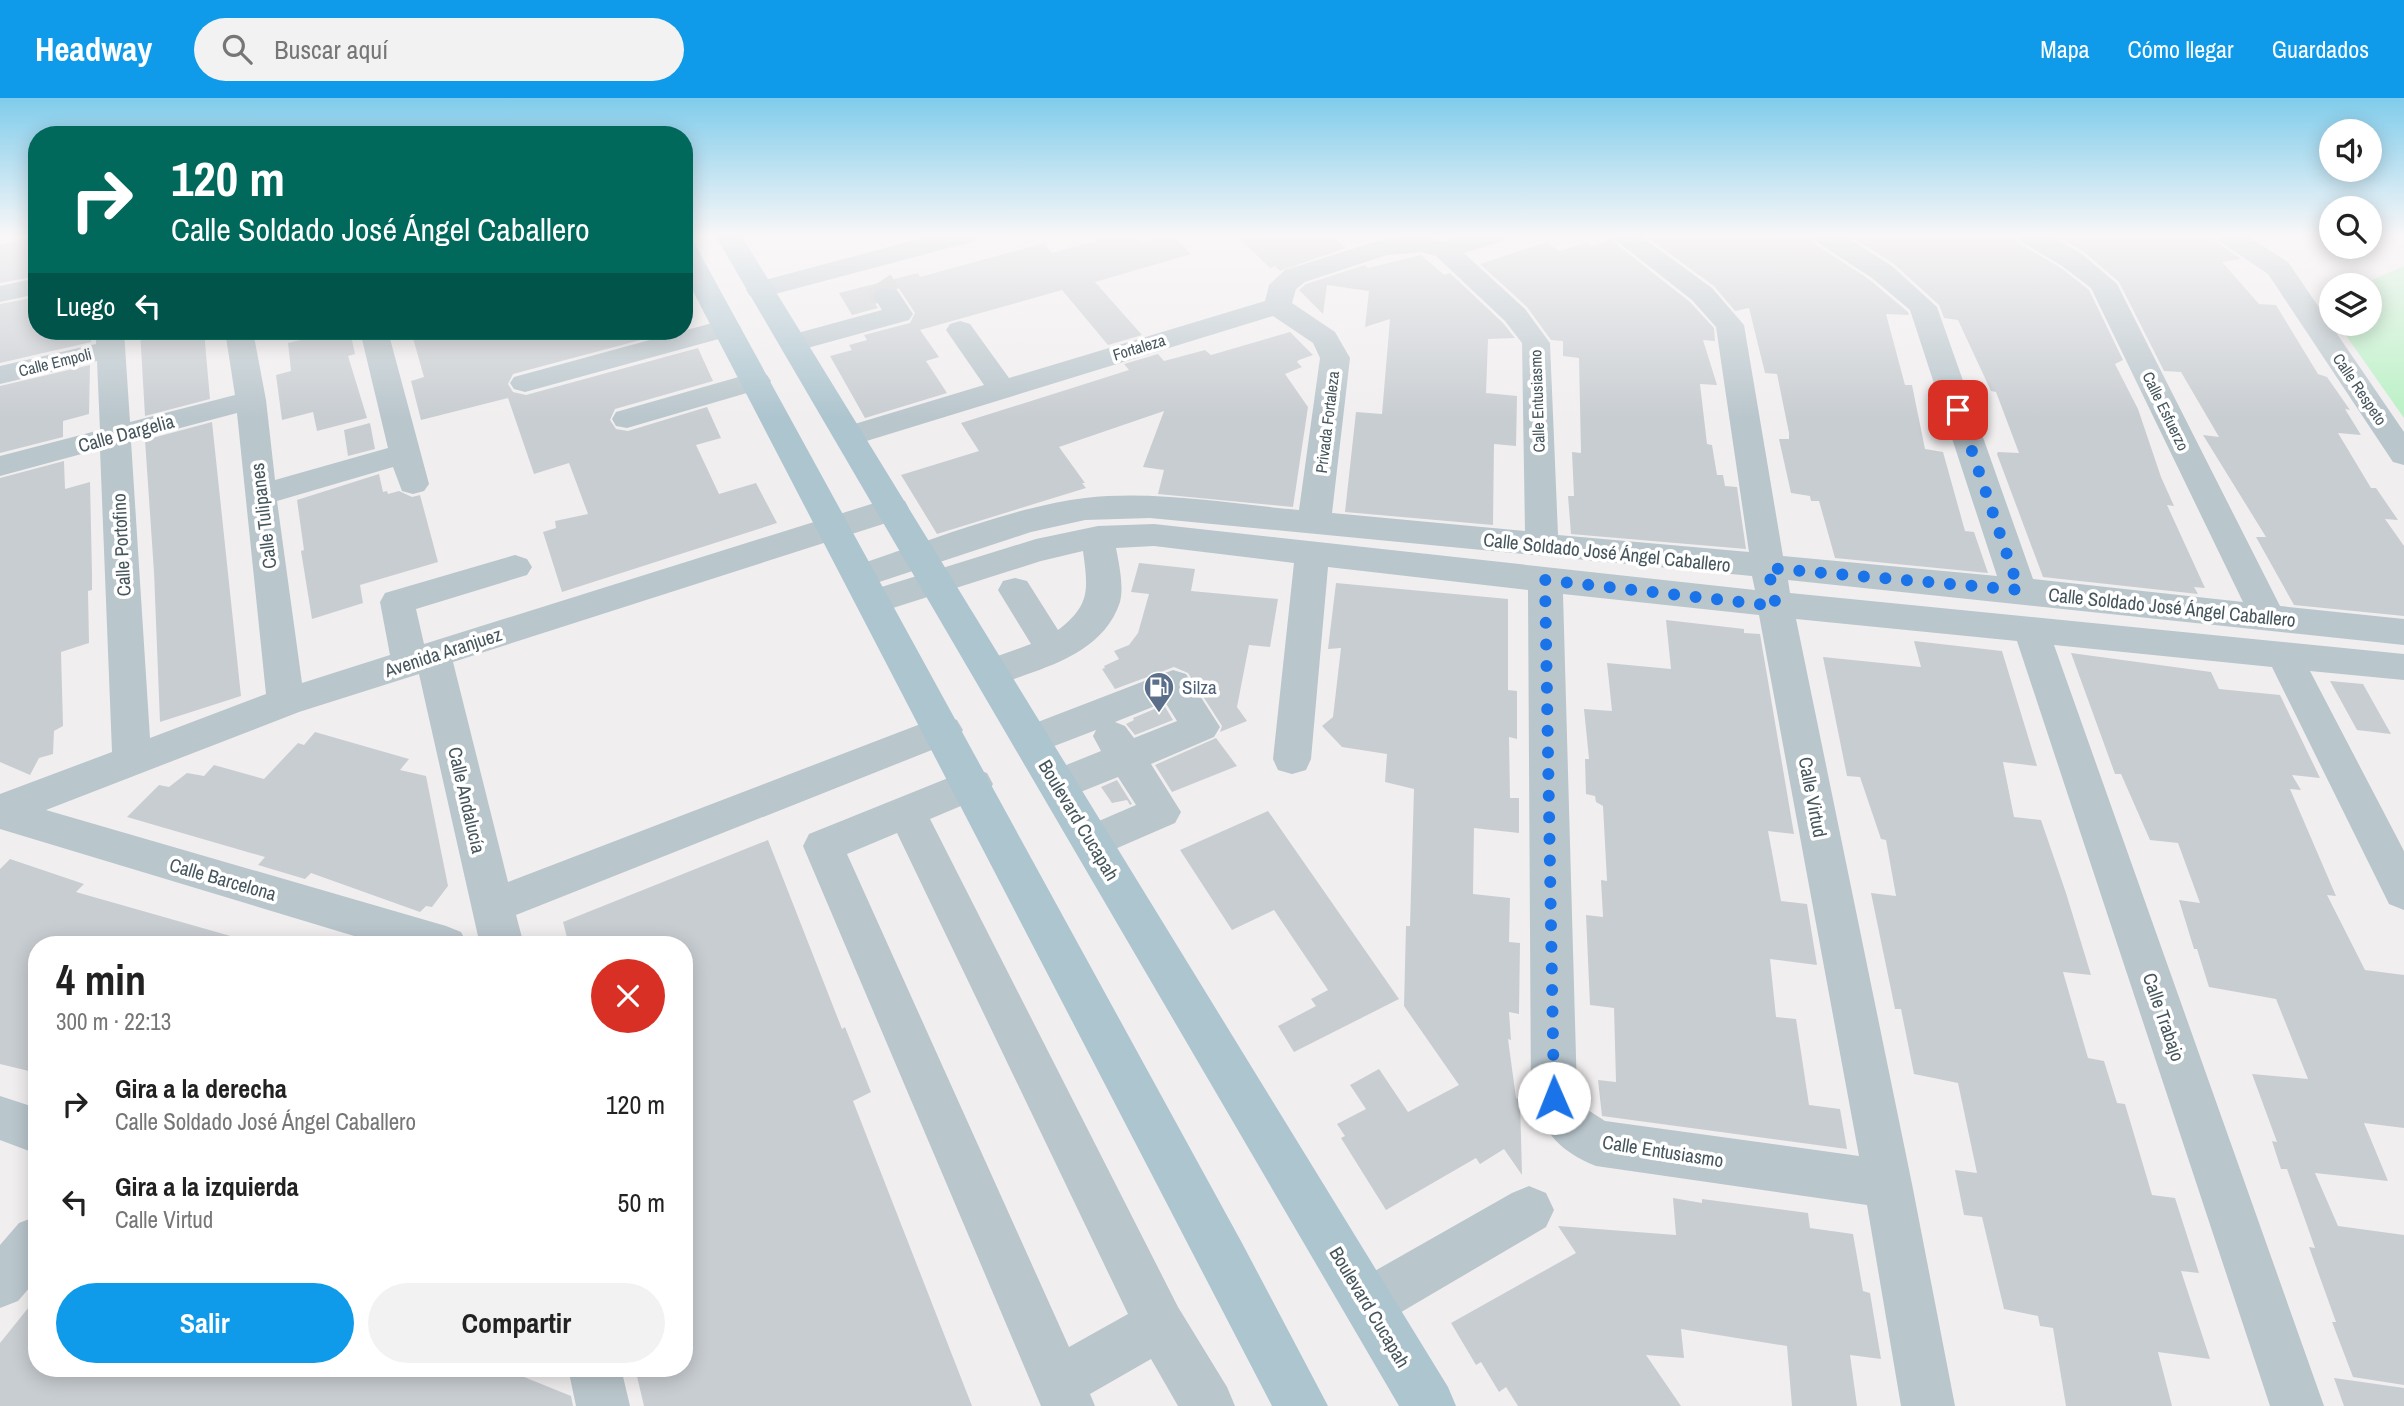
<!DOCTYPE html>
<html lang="es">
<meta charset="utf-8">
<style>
body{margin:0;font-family:"Archivo Narrow",sans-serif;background:#f2f2f2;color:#222;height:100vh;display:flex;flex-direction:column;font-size:26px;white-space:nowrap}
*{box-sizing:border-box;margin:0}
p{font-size:23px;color:#767676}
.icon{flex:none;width:38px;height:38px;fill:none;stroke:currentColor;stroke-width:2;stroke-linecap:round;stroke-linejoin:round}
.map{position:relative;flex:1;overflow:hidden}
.sheet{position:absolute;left:28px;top:838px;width:665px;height:441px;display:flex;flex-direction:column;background:#fff;border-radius:28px;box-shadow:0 4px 18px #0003}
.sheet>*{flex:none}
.top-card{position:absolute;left:28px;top:28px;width:665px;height:214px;border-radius:28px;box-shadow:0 4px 18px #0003;background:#00695c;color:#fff;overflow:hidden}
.buttons{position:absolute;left:2319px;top:21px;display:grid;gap:14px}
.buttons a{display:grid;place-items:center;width:63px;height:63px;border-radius:50%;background:#fff;box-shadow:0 4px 18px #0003;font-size:35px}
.pin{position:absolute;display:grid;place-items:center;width:60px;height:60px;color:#fff;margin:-30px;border-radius:14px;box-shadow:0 4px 10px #0006}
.me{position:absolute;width:77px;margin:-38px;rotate:359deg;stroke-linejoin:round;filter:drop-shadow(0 0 5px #0008)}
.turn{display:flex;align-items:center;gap:24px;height:147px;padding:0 28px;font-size:32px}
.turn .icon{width:91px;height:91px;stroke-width:2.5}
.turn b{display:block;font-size:49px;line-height:60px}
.then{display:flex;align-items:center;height:66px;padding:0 28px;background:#0003;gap:14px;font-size:26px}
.round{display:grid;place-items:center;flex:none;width:74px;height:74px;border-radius:37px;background:#f2f2f2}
.headline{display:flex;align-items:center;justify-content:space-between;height:119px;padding:0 28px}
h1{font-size:42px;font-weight:700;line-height:52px}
.primary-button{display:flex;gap:14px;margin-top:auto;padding:14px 28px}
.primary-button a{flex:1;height:80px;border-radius:42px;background:#0f9aea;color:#fff;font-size:28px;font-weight:700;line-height:80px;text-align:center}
.primary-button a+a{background:#f2f2f2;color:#222}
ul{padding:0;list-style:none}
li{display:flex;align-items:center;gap:21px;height:98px;padding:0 28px}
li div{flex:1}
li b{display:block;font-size:26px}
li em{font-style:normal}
header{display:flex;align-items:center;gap:42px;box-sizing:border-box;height:98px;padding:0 35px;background:#0f9aea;color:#fff}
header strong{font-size:33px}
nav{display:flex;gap:38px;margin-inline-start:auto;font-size:24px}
.search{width:490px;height:63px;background:#f2f2f2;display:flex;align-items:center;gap:18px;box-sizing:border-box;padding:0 24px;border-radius:38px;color:#767676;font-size:26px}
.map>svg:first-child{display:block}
</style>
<header>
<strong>Headway</strong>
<div class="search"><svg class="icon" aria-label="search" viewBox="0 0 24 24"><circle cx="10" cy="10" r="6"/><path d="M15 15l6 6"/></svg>Buscar aquí</div>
<nav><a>Mapa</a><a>Cómo llegar</a><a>Guardados</a></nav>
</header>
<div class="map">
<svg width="2404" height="1308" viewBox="0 0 2404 1308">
<rect width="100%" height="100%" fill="#f1eeef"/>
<!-- green -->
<path fill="#baf1c5" d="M2404,168V320L2338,226H2370V187H2361Z"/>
<!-- building -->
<path fill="#c8cdd1" d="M1115,137H1133L1139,144L1172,137L1191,156L1095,184L1142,237L1108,247L1062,192L920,232L939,259L926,263L947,295L865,320L830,258L852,252L849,247L867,242L864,237L910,225L915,215L898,189H876L871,199L878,210L852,217L839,195L918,175L920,179L1044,145L1052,155Z
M1236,137H1331L1346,150L1280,173L1275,168L1270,170Z
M1644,137H1809L1814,145L1870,182L1908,214L1909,217L1886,216L1905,287H1912L1925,351L1943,354L1965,433L1974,434L1988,475L1835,460L1819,403H1811L1810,398L1791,395L1779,341H1789V335L1777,276L1765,275L1749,210L1735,213L1714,188Z
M1848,137H2014L2019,145L2061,170L2089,192L2123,262L2115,266L2138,311L2161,379L2174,408L2167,407L2205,490L2194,489L2198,496L2043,479L1997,356L1998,354L2019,355L1996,294L1991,293L1958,222L1944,220L1939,207L1894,166Z
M2055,137H2207L2241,161L2222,164L2259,206L2276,207L2318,276L2327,279L2350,312L2345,311L2361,337L2338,335L2371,390H2376L2398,422L2385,421L2404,448V518L2294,507L2256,439H2266L2203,337L2219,339L2181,274L2164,273L2119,184L2084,154Z
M37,139V178L0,185V146Z
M1610,141L1690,204L1714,230L1715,243L1703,242L1717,287L1700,286L1707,346L1712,347L1717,377H1723L1725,388L1737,389L1746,451L1571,436L1568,398H1574L1572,354L1581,355L1579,260L1563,258V243L1551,242L1527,209L1480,166L1547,144L1560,153L1587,144L1592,148Z
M1421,157L1444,177L1450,175L1503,225L1515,240L1488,241L1486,295L1517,298L1516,348L1494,346L1493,427L1345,414L1356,314L1382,316L1390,221L1365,229L1369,193L1327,187L1323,216L1299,192L1306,186L1365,167L1368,170Z
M37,199V233H91V244L0,265V206Z
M140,233H204L210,301L145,318Z
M338,233H350L355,256L348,258L367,320L317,333L313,314L282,322L276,277L291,273L288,245Z
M411,233H674L513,276L508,286L513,294L526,297L698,250L713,283L615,311L610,322L616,331L628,333L707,309L721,340L696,347L719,396L756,385L777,425L562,494L543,434L556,430L555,423L588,416L569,365L534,376L508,300L421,322L411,283L424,279Z
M1290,234L1313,257L1299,262L1297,264L1302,269L1285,276L1308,309L1293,409L1158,396L1164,372L1143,369L1164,313L1059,349L1085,385H1082L1086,390L937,436L901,377L979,353L961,325L1129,272L1124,266L1158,256L1164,263L1205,252L1211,257Z
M90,267L89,316L63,323V339L0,355V288Z
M212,324L241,598L160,624L154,474L145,342Z
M370,325L375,351L348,358L344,332Z
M64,363L65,391L90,384L92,475V492L88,493L89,545L61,554L63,628L54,633L53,656L39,660L30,677L0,664V380Z
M379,376L383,394L387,393L388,396L399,393L412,399L420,397L438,464L360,487L363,505L312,521L301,453L304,452L297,402Z
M1139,465L1195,471L1191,493L1278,501L1270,549L1249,547L1237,609L1247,623L1220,634L1222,628L1188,575L1174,569L1115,591L1102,571L1105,570L1104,568L1119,561L1114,553L1129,547L1138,535L1149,496L1131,494Z
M1336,485L1508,501V592L1517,593V641L1509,639L1510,700H1519V735L1474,730L1473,796L1510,800L1509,844L1520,845L1519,916L1509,914L1511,942L1508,941L1516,1000L1520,1001L1522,1077L1504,1051L1480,1066L1476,1060L1386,1112L1341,1040L1345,1038L1337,1026L1366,1011L1350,987L1379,971L1408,1014L1459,987L1404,908L1406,828H1410L1414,691L1385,684L1387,656L1342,649L1322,628L1333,619L1341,550L1328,551Z
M1666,522L1744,531V535L1760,536L1794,736L1768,733L1781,803L1807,806L1817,867L1770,861L1776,919L1796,921L1809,1007L1840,1011L1847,1051L1602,1018L1598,982L1616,984L1614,910L1590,907L1586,817L1603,819L1601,782L1607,783L1603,708L1596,704L1595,698L1586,696L1585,661H1589L1584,611L1612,613L1607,565L1671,571Z
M1914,543L2002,553L2037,668L2003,664L2014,719L2041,722L2066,795L2091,877L2063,874L2088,960L2104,963L2117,1005L2125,1006L2152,1097L2175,1100L2199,1175L2181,1173L2210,1261L2158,1254L2172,1308H2066L2053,1230L2040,1228L2038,1218L2004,1211L1982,1119L1964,1117L1955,1072L1977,1075L1958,985L1914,976L1901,911H1895L1871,795L1896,798L1886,742L1881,741L1860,679L1847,678L1823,559L1921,569Z
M2071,555L2211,574L2219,591L2280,597L2320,680L2292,677L2301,692L2290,691L2336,798L2327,797L2365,872L2404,877V1030L2364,1025L2388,1083L2315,1075L2338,1128L2404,1137V1287L2353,1279L2332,1224H2336L2309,1149L2315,1150L2287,1071H2281L2272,1043L2277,1044L2252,976L2308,981L2276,901L2209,889L2197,851H2194L2179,802L2200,805L2178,745L2150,742L2121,676H2115Z
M2330,583L2363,586L2391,636L2357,632Z
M1164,607L1173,622L1135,637L1126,626L1134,622L1133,620Z
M315,634L409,661L400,672L426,678L448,788L432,809L426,808L420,814L311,775L305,781L258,767L265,759L127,719L159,687L169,689L187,675L204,678L214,667L264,681L298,645L304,647Z
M1216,640L1237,668L1172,694L1155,667Z
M1117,682L1132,706L1130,707L1127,702L1112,705L1101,689Z
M1268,713L1399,901L1294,954L1278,928L1316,908L1311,901L1328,892L1274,812L1232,832L1180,752Z
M768,742L842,931L845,929L871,994L853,1003L972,1308H644L635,1270H684V847H569L563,824Z
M10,761L84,786L76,794L234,839L233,847H37V975L0,966V771Z
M1673,1100L1702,1105V1101L1808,1115L1810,1130L1853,1136L1863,1193L1870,1195L1881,1261L1850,1257L1857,1308H1792L1787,1248L1681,1231L1684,1260L1646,1257L1681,1308H1518L1506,1289L1499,1294L1481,1264L1476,1267L1451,1225L1576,1155L1558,1128L1676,1137Z
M37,1199V1270H502L571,1298L573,1308H0V1245Z
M2334,1280L2404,1290V1308H2344Z"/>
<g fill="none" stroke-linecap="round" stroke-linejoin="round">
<!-- minor-tunnel -->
<path stroke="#c6c8ca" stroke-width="30" stroke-dasharray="30 15" stroke-linecap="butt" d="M878,185L887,198"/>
<!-- minor -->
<path fill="#b9c6cc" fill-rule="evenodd" d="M934,137H979L975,143L760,200L750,198L746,192L750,186Z
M1465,137H1507L1503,143L1464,155L1525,211L1550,245L1558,437L1749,454L1716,229L1692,202L1609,137H1639L1712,190L1744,227L1783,458L1997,478L1910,212L1872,180L1815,143L1811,137H1843L1892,168L1937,209L2033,481L2243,504L2091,190L2062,168L2020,143L2016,137H2049L2082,156L2117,186L2280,508L2404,521V547L1788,482L1790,495L2404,556V582L2310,573L2404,753V812L2389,806L2272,569L2054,547L2324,1308H2270L2017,543L1796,521L1912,1086L1955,1308H1901L1867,1107L1596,1068C1559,1053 1546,1036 1531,1000L1528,492L1328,469L1311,661L1306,672L1292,676L1278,672L1273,661L1294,465L1154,448L1116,450C1119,466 1124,488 1120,504C1106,547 1063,564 1025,577C1008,583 995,590 978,585L973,575L978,565L1031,546L998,492L1003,483L1015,480L1027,483L1058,532C1091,507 1088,491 1083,453L1041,463L874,516L862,513L857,504L862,495L1036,441L1098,428L1154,426L1755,492L1752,478L1150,420L1085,422L1031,434L861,490L849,486L844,478L849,470C921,446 1011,409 1085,400C1156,392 1229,406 1299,412L1320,260L1313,245L1273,218L860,345L849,348L838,345L833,338L838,331L984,287L946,232L950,226L960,223L970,226L1009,280L1265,203L1269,187L1285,172L1384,141L1422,138L1444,144ZM1422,154L1436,158L1505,223L1522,245L1525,433L1332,415L1350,260L1335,234L1292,205L1296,191L1305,184L1387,157ZM1563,496L1759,517L1859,1058L1605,1023L1588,1012L1577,995Z
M2215,137H2246L2288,164L2404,334V367L2393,364L2268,176L2219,143Z
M37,180V196L0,204V188Z
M887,190L897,192L913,216L909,222L793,254L783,251L779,245L783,239L882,212L873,198L877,192Z
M727,221L737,224L741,230L737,236L525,294L514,291L510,285L514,279Z
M96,233H124L130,324L235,297L225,233H253L266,302L275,382L388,350L360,233H388L429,386L424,393L413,396L402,393L393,369L277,403L302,585L390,557L380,504L385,495L515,457L527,461L532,469L527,477L416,511L424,546L881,403L893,400L905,403L909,411L905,419L453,564L508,784L931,622L944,617L957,622L963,632L957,642L516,817L524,847H480L419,576L299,614L46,712L446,828L461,834L468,847H384L0,731V696L112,654L100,351L0,378V358L100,332L97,263L0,286V268L96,246ZM237,315L266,596L150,640L131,343Z
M756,274L767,277L771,283L767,289L627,330L616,328L612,321L616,314Z
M1173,572L1186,576L1220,629L1214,639L1151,666L1181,714L1175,725L1092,761L1078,756L1072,744L1078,732L1136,707L1118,679L1058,703L1044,698L1038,687L1044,676L1101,653L1093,638L1096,632L1031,657L1017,652L1012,642L1017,632ZM1165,604L1177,623L1134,640L1125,628L1115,624Z
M973,670L987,675L993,686L987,697L930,721L1178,1209L1227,1289L1235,1308H1178L1151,1261L1090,1296L1095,1308H1041L803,748L809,736ZM897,735L1128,1216L1069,1249L847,756Z
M0,998L37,1010V1056L0,1042Z
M1529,1088L1546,1095L1554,1112L1546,1129L1386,1223L1368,1231L1350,1223L1342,1205L1350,1187L1512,1095Z
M37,1118V1181L18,1203L0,1210V1147L19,1125Z
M568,1270H621L630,1308H576Z"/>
<!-- major -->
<path fill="#adc5cf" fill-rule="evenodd" d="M715,137H741L1448,1289L1456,1308H1399Z
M684,142L693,144L697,150L1242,1145L1328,1308H1272L684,176Z"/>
</g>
<!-- sky -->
<linearGradient id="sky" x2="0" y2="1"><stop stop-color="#80cceb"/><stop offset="0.43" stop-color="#f9f7f8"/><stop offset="1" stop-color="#f9f7f8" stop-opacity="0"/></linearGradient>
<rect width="2404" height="320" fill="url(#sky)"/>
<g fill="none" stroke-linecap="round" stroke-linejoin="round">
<!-- route -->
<path stroke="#1a73e8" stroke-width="12" stroke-dasharray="0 21.6" d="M1554,1000L1545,482L1776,508L1768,470L2019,492L1958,312"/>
</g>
<!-- icons -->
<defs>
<g id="fuel-pin" transform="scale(1.575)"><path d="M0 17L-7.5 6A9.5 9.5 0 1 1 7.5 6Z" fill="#5c6f8a" stroke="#fff"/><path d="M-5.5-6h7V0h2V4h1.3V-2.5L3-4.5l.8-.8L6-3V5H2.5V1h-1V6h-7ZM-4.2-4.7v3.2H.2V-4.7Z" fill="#fff"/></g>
</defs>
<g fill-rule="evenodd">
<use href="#fuel-pin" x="1159" y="589"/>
</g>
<g text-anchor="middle" stroke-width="7" stroke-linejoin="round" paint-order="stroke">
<!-- far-street labels -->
<g font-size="16" fill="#46565d" stroke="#fff">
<text transform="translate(1139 249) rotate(-17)" y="6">Fortaleza</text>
<text transform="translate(55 264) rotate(-14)" y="6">Calle Empoli</text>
<text transform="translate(2360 291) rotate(56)" y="6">Calle Respeto</text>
<text transform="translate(1537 303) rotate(-92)" y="6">Calle Entusiasmo</text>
<text transform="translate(2166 313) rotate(64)" y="6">Calle Esfuerzo</text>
<text transform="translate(1327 324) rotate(-83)" y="6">Privada Fortaleza</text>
</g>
<!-- street labels -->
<g font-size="19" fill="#46565d" stroke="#fff">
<text transform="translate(126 335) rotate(-15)" y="7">Calle Dargelia</text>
<text transform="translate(263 418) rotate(-97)" y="7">Calle Tulipanes</text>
<text transform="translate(121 447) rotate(-93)" y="7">Calle Portofino</text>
<text transform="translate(1607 454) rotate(6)" y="7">Calle Soldado José Ángel Caballero</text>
<text transform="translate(2172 509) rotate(6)" y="7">Calle Soldado José Ángel Caballero</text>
<text transform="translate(443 554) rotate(-18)" y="7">Avenida Aranjuez</text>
<text transform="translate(1813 699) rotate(79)" y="7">Calle Virtud</text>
<text transform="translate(467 702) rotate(77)" y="7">Calle Andalucía</text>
<text transform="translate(1079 722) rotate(59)" y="7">Boulevard Cucapah</text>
<text transform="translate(223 781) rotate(16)" y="7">Calle Barcelona</text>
<text transform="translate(2164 919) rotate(71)" y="7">Calle Trabajo</text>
<text transform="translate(1663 1053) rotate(9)" y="7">Calle Entusiasmo</text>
<text transform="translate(1370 1209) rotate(59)" y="7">Boulevard Cucapah</text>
</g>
<!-- service labels -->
<g font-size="19" fill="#4e5e75" stroke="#fff" text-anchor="start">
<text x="1182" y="596">Silza</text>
</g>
</g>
</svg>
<div class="buttons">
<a><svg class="icon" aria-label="sound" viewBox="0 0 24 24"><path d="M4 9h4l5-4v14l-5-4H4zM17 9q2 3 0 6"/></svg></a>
<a><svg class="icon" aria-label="search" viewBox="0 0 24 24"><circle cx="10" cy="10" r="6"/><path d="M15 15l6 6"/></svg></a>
<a><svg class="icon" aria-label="layers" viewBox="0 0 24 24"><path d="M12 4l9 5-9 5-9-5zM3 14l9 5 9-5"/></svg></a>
</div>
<div class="pin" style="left:1958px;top:312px;background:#d93025"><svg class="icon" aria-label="arrive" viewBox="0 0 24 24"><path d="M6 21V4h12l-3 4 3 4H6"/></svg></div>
<svg class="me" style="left:1554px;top:1000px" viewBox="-20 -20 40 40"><circle r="19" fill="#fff"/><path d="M0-13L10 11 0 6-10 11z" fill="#1a73e8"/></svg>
<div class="top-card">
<div class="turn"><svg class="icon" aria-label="right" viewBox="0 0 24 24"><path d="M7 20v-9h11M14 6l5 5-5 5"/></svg><div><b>120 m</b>Calle Soldado José Ángel Caballero</div></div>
<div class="then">Luego<svg class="icon" aria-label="left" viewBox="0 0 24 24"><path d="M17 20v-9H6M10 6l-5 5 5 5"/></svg></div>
</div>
<section class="sheet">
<div class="headline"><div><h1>4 min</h1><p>300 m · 22:13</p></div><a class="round" style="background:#d93025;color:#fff"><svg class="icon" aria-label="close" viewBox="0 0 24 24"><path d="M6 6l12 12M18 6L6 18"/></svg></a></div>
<ul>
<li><svg class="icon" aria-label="right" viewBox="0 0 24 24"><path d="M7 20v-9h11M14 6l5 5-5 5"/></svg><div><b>Gira a la derecha</b><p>Calle Soldado José Ángel Caballero</p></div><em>120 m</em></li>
<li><svg class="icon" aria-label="left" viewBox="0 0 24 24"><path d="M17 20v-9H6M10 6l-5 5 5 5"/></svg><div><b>Gira a la izquierda</b><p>Calle Virtud</p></div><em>50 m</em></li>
</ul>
<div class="primary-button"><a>Salir</a><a>Compartir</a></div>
</section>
</div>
